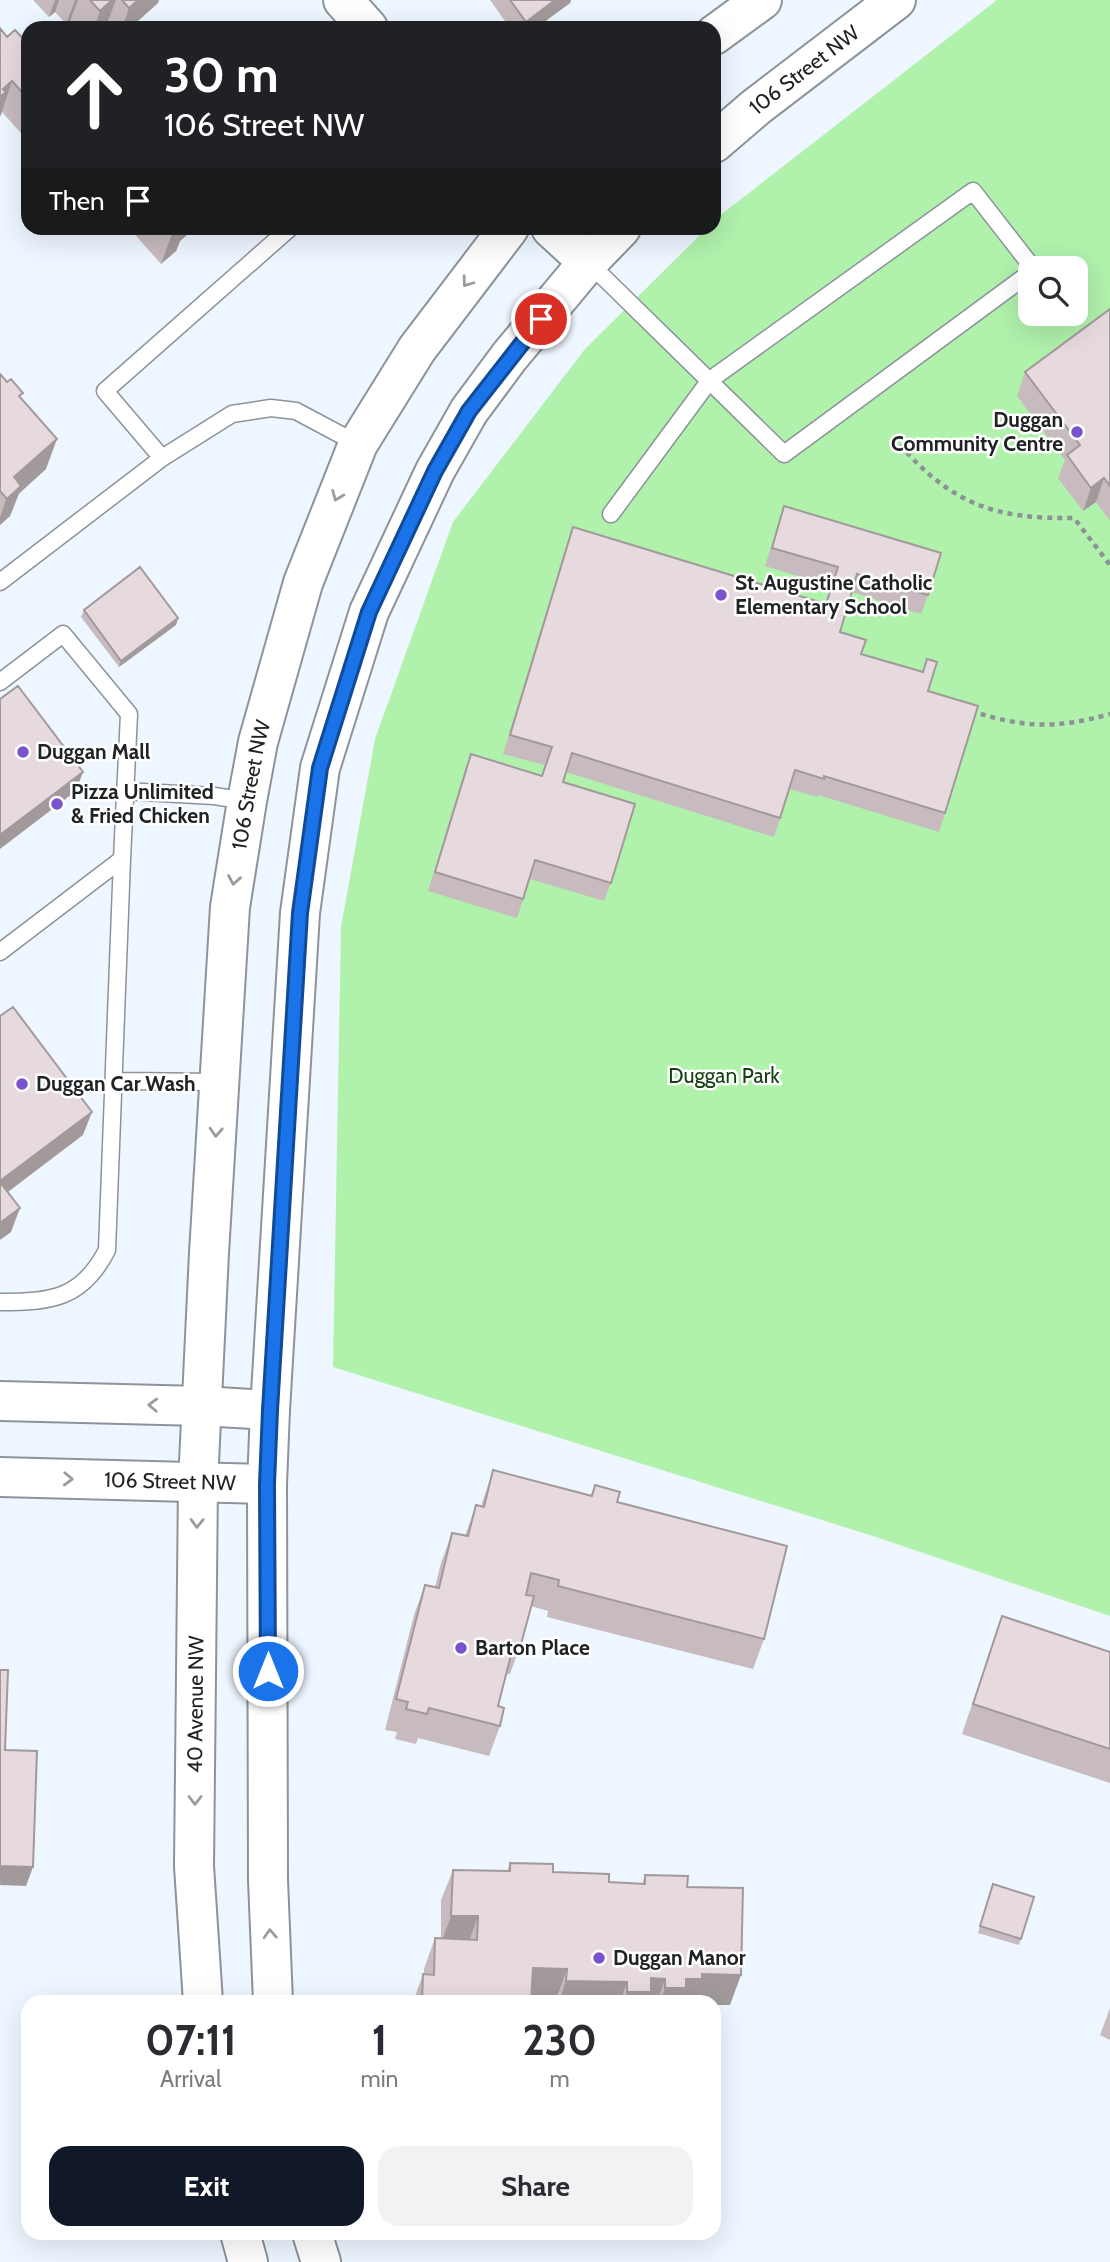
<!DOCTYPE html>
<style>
body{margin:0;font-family:Cabin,sans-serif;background:#f2f2f3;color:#2b2b33;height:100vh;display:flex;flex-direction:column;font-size:26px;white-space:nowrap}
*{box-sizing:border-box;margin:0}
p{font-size:23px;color:#7c7c81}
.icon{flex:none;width:38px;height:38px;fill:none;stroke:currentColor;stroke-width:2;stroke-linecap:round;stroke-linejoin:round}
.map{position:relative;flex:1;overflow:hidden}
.sheet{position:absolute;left:21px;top:1995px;width:700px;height:245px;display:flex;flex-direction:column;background:#fff;border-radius:21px;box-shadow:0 7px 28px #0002}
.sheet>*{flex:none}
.hud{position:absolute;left:21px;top:21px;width:700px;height:214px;border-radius:21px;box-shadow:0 7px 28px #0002;background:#202124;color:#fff;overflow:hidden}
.tools{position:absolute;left:1018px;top:256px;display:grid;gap:14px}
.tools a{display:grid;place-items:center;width:70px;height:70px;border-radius:14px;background:#fff;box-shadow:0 7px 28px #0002;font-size:35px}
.pin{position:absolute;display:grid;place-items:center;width:60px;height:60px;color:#fff;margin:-30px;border:4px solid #fff;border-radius:50%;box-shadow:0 2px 7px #0007}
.me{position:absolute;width:77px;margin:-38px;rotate:0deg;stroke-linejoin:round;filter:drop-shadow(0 0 5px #0008)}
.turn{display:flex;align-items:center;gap:24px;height:147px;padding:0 28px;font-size:32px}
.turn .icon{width:91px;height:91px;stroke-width:2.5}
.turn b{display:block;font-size:49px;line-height:60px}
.then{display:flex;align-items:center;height:66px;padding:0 28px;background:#0003;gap:14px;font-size:26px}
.eta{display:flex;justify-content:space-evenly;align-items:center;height:119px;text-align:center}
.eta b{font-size:42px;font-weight:800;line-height:49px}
.primary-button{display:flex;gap:14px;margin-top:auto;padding:14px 28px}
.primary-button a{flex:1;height:80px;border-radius:21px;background:#111827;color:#fff;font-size:28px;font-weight:800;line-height:80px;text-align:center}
.primary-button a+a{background:#f2f2f3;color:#2b2b33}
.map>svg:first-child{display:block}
</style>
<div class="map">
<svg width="1110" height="2262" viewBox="0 0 1110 2262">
<rect width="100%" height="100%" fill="#eef6ff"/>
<!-- green -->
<path fill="#b0f1ac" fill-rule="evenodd" d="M997,0H1110V1616L873,1536L333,1367L341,927L375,739L453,522L585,349L707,228H714V221L718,217ZM1031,268H1076V313H1031Z"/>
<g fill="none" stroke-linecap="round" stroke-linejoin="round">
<!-- service casing -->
<g stroke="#8c939b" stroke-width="19">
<path id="service" d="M588,262L784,454L1031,272
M162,458L232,414L271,408L296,411L358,444
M611,514L710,380L973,191L1033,268
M0,582L162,458L105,391L290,228
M0,682L63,634L129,714L122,859L107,1250C82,1299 51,1302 0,1302
M125,791L214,796L247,801
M0,952L122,859
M114,1081L219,1082"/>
</g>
<!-- tertiary casing -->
<g stroke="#8c939b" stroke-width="42">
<g id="tertiary">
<path d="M343,0L368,28"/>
<path d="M714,35L762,0"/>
<path id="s1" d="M714,143L756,107L896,0"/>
<path d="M551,228L588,262"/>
<path d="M0,1401L202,1406L270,1410"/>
<path id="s2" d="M0,1477L267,1484"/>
<path id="s3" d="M203,2002L194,1866L198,1483L209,1253L230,907L247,801L258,742L303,583L358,444L417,349L509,228"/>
<path d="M273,2002L268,1880L267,1484L270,1410L300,913L320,768L369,612L435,471L469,411L509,357L588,262L621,228"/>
<path d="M240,2233L248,2262"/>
<path d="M312,2233L321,2262"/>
</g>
</g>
<!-- path -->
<path stroke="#8c9298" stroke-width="4.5" stroke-dasharray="5 5" stroke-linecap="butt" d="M900,445C953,505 995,519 1074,518L1110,565
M971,711C1025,728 1055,729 1110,714"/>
<!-- service -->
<use href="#service" stroke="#fff" stroke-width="16"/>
<!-- tertiary -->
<use href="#tertiary" stroke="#fff" stroke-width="38"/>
</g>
<!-- wall -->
<path fill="#c7bbbf" d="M33,0H159L158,3L130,28H109L106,26L104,28H77L70,21L66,24L55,12L49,17Z
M490,0H571L570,3L536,28H510Z
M7,37L28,44V141L2,112Z
M118,228H195L180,241L176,251L161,264L130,229L124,234Z
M1110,309V521L1096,502L1083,511L1058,478L1065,460L1017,396L1025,372Z
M0,374L21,398L46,469L19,494L10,516L0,525Z
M784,506L928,595L921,614L852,592L840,632L861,654L922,672L927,659L928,691L945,813L939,832L818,795L817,797L790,789L774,837L566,772L563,782L611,883L604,901L530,879L517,918L428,891L464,773L471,754L541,776L545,765L503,754L566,546L573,527L825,604L831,586L765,566Z
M84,610L178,618L176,625L119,667L81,617Z
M493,1470L591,1495L595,1485L617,1502L764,1639L753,1669L547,1617L548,1611L531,1606L521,1644L510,1674H507L498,1706L500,1726L489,1756L418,1738L416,1744L395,1739L397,1732L385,1730L414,1615L425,1585L435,1587L441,1563L452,1533L465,1536L476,1505L481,1506Z
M1002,1616L1110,1652V1783L962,1734Z
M510,1863L553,1872L609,1882L642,1884L645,1875L687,1887L730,2005H714V2002H556V1999H531V2002H413L423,1974H424V1969L435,1938L441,1939V1900L453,1870L507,1871Z
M993,1884L1034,1897L1019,1945L978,1933Z
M1110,2008V2040L1100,2035Z"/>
<!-- shaded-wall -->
<path fill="#a2999b" d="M55,0H59L55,12L49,17Z
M75,0H78L70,21L66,24Z
M112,0H116L106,26L104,28H94L100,11Z
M138,0H159L158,3L130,28H122L129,8Z
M555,0H571L570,3L536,28H524L526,22Z
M12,81L2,111L3,109L0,117V97L3,89Z
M126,228H130L124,234Z
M179,228H195L180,241L176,251L161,264L172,234Z
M57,439L46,469L19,493L10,516L0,525V517L14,477Z
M1104,478L1096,502L1083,511L1091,488Z
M178,618L176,625L119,667L121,661Z
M83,772L76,791L0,849V835Z
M92,1112L83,1135L0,1198V1181Z
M20,1208L11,1232L0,1240V1223Z
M1,1866L33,1867L26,1886L0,1885Z
M451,1916H478L467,1947L440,1946Z
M533,1968L567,1969L556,1999L521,1998Z
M702,1974L741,1975L730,2005H714V2002H660L665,1988Z
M651,1978L665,1979L657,2002H623L627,1992Z
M566,1981L627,1982L620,2002H559Z"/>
<!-- building -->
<path fill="#e7dade" stroke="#a2999b" stroke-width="2" d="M90,0H112L100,11Z
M122,0H138L129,8Z
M510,0H555L526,22Z
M0,28L7,37L15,30L28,44V99L12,81L3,89L6,92L0,97Z
M167,228H179L172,234Z
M1110,309V486L1104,478L1091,488L1067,455L1080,445L1025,372Z
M0,374L7,382L11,379L23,393L19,396L57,439L14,477L21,486L7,499L0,491Z
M784,506L941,553L928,595L857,574L840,632L866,640L861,654L923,672L927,659L937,662L928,691L978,706L945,813L824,776V779L795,770L780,818L572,753L563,782L635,804L611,883L535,860L523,899L435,872L471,754L542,776L552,747L510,735L573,527L826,604L838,567L772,548Z
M140,567L178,618L121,661L84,610Z
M18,686L83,772L0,835V699Z
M13,1007L92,1112L0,1181V1016Z
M0,1182L20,1208L0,1223Z
M493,1470L592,1496L595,1485L620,1492L617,1502L787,1546L764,1639L558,1586L559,1580L531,1573L526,1595L534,1596L521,1644L514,1643L498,1706L504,1708L500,1726L429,1708L427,1714L406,1709L408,1702L396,1699L425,1585L439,1588L452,1533L468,1536L476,1505L484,1507Z
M1002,1616L1110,1652V1749L973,1704Z
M0,1670H8L5,1750L37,1751L33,1867L1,1866L0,1881Z
M510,1863L553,1864V1872L609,1874V1882L645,1884V1875L688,1876L687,1887L743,1888L741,1975L702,1974V1979H686V1988H665V1979L651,1978V1992H627V1982L566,1981L567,1969L533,1968L531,2002H422L423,1974L434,1975L435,1938L477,1940L478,1916H451L453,1870L510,1871Z
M993,1884L1034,1897L1021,1939L980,1926Z"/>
<!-- one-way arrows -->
<defs><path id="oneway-chevron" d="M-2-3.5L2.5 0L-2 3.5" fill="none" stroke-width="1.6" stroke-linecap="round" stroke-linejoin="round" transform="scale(1.75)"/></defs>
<g stroke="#9b9c9d">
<use href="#oneway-chevron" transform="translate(467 282) rotate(126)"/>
<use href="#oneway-chevron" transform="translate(337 496) rotate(112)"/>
<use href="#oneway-chevron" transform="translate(234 880) rotate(100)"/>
<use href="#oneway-chevron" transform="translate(216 1132) rotate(93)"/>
<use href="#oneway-chevron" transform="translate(153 1405) rotate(-178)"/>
<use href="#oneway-chevron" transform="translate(68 1479) rotate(2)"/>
<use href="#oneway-chevron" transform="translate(197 1523) rotate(91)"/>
<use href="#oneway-chevron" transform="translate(195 1800) rotate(90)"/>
<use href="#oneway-chevron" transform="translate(270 1934) rotate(-93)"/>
</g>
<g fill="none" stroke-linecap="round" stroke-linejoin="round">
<!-- route casing -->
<g stroke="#114b97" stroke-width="18">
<path id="route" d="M268,1671L267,1484L270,1410L300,913L320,768L369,612L435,471L469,411L541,319"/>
</g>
<!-- route -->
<use href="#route" stroke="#1a73e8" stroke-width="12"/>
</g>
<!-- markers -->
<g fill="#7953cd" stroke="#fff" stroke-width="2.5">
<circle cx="1077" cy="432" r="7"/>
<circle cx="721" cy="595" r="7"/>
<circle cx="23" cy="752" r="7"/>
<circle cx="57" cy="804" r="7"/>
<circle cx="22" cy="1084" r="7"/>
<circle cx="461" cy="1648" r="7"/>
<circle cx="599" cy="1958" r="7"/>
</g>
<g text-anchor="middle" stroke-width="5" stroke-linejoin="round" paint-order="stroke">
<!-- street labels -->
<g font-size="21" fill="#202326" stroke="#fff">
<text dy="7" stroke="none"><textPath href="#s1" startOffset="116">106 Street NW</textPath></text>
<text dy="7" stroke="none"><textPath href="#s3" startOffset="1220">106 Street NW</textPath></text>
<text dy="7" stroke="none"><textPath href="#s2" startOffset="170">106 Street NW</textPath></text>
<text dy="7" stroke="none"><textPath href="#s3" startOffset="298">40 Avenue NW</textPath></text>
</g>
<!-- poi labels -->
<g font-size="21" font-weight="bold" fill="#202326" stroke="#fff" text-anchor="start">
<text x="1063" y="427" text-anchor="end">Duggan<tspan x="1063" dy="24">Community Centre</tspan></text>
<text x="735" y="590">St. Augustine Catholic<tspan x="735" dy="24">Elementary School</tspan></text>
<text x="37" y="759">Duggan Mall</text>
<text x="71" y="799">Pizza Unlimited<tspan x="71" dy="24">&amp; Fried Chicken</tspan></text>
<text x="36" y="1091">Duggan Car Wash</text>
<text x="475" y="1655">Barton Place</text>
<text x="613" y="1965">Duggan Manor</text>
</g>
<!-- park labels -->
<g font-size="21" fill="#164115" stroke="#fff">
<text x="724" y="1083">Duggan Park</text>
</g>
</g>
</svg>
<div class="tools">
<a><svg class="icon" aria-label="search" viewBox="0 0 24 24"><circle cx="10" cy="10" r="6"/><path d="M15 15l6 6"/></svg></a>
</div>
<div class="pin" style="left:541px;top:319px;background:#d93025"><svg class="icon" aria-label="arrive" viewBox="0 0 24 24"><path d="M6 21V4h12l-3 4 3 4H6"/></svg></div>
<svg class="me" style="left:268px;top:1671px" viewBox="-20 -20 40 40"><circle r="17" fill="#1a73e8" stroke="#fff" stroke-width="3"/><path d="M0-11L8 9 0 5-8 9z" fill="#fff"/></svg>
<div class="hud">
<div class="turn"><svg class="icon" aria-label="ahead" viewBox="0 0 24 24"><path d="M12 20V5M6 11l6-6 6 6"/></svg><div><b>30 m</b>106 Street NW</div></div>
<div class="then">Then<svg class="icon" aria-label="arrive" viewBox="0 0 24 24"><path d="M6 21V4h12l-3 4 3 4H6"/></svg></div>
</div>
<section class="sheet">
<div class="eta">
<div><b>07:11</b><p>Arrival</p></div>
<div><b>1</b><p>min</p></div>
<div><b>230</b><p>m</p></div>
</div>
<div class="primary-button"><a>Exit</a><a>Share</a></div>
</section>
</div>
